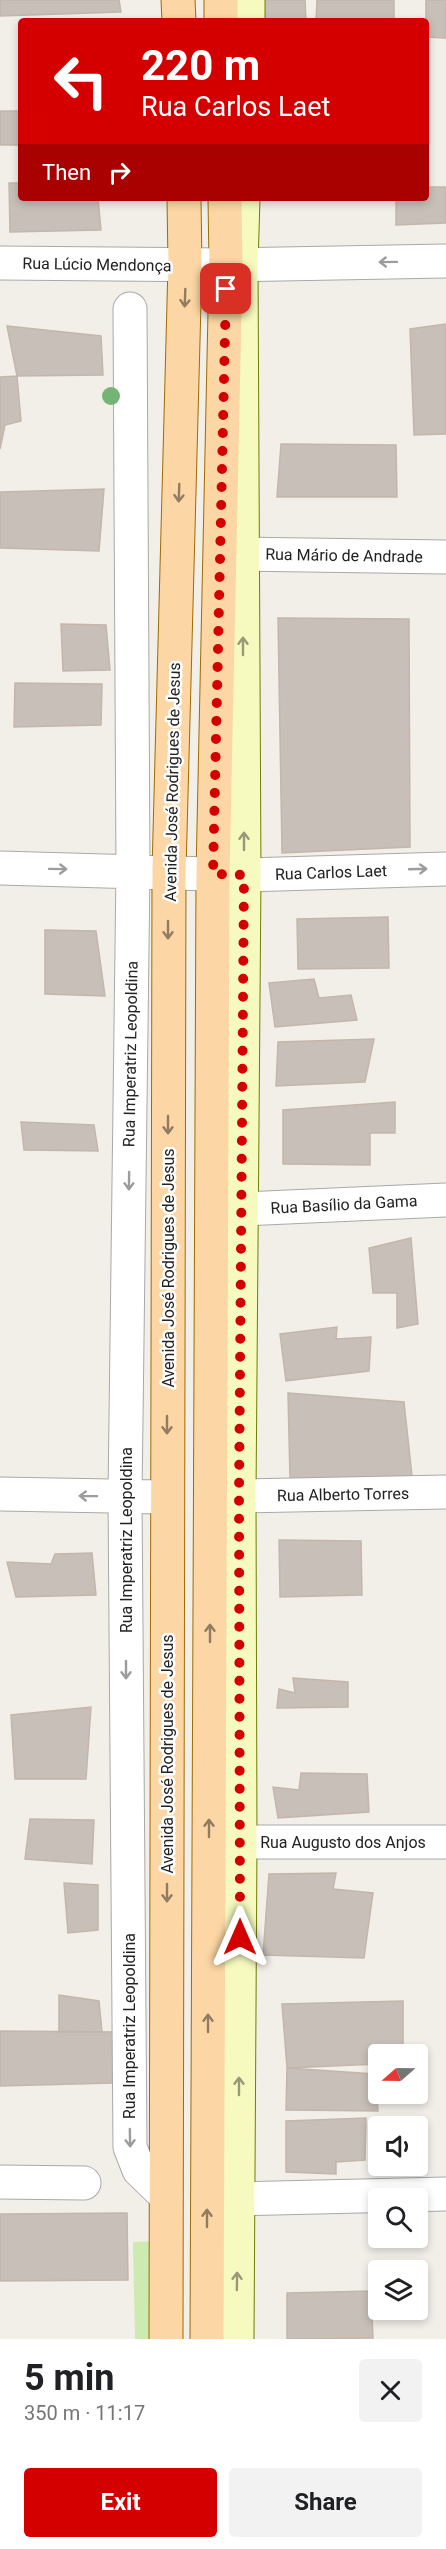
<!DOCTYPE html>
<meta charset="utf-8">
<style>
body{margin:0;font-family:Roboto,sans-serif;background:#f2f2f2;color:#202124;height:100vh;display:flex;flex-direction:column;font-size:22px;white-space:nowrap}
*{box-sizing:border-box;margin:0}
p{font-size:20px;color:#757577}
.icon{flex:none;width:33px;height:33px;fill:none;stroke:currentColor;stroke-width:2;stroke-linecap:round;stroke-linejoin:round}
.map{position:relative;height:2339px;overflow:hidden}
.side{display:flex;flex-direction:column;background:#fff;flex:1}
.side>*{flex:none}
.top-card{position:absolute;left:18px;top:18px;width:411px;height:183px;border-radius:6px;box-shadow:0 3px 9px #0003;background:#d40000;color:#fff;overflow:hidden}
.needle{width:39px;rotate:250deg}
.fabs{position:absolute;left:368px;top:2044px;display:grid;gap:12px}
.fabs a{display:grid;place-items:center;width:60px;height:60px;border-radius:6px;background:#fff;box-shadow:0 3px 9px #0003;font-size:30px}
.pin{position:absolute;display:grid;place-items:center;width:51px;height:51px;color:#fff;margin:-26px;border-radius:12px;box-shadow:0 3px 9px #0006}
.me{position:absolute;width:66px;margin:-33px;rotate:0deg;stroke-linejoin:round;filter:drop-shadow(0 0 4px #0008)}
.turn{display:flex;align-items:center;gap:21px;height:126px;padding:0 24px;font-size:27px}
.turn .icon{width:78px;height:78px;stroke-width:2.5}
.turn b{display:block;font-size:42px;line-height:51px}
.then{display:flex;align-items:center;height:57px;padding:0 24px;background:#0003;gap:12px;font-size:22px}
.round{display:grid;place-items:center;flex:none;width:63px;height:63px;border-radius:6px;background:#f2f2f2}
.head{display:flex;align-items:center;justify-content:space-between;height:102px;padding:0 24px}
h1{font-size:36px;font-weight:700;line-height:45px}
.button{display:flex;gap:12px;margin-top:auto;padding:12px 24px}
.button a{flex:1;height:69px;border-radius:6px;background:#d40000;color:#fff;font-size:24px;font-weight:700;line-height:69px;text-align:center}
.button a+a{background:#f2f2f2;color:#202124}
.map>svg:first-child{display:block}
</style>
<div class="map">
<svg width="446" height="2339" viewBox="0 0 446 2339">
<rect width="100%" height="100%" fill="#f2efe9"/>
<!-- garden -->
<path fill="#cdebb0" d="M158,2241L157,2339H135L133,2242Z"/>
<!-- building -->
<path fill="#c7bfb8" stroke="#c4b6ab" stroke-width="1.5" d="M0,0H119L121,12L0,16Z
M258,0H305L306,21H257Z
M317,0H394V21H316Z
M426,0H446V38L426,37Z
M0,111H21V145H0Z
M9,183H21V198H98L101,230L10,232Z
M426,187H446V223L396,225V198H426Z
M446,324V434L414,435L410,329Z
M7,326L101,336L103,375L17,376Z
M17,376L21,421L5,425L0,449V377Z
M281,444L396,445L397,497H277Z
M104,489L99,551L0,548V492Z
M278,618L409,619L410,847L282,853Z
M61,624L106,625L110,670L63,671Z
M15,683L102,684L101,725L14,727Z
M388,917L389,968L298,969L297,919Z
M45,930L96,931L105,996L45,994Z
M314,979L319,998L351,995L357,1020L275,1027L269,983Z
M374,1039L365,1082L276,1086L278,1042Z
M395,1102V1133H370V1165L283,1164V1110Z
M21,1122L94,1125L98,1151L24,1150Z
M411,1238L418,1324L397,1328V1293H373L369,1248Z
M337,1327L336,1339L371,1337L369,1371L286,1381L280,1334Z
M288,1393L404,1402L412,1476L290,1479Z
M279,1540L361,1541L362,1595L280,1597Z
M92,1553L96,1595L16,1597L7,1562L51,1564L55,1554Z
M293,1678L348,1682V1707L277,1708L279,1689L295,1693Z
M91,1707L86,1779H15L11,1715Z
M301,1773L367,1774L369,1812L278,1818L273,1787L299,1790Z
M30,1819L94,1820L92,1864L25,1859Z
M336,1873L333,1889L373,1893L364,1958L263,1955L269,1874Z
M64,1883L98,1885V1930L68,1933Z
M59,1995L99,2001L102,2032H59Z
M403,2001V2055H378V2064L287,2068L282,2004Z
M0,2031L117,2032L112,2083L0,2086Z
M287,2068L375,2074L378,2111L286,2110Z
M366,2118L365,2160L336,2162V2174L286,2172V2121Z
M127,2213L128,2280L0,2281V2214Z
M371,2291L373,2338L287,2339V2293Z"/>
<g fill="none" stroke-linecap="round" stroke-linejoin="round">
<!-- street casing -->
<g stroke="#a9a9a9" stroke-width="35">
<path id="street" d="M0,263L226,265L446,261
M130,309L133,870L125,1496L130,2147L139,2170L166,2196
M242,554L446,557
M0,868L244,875L446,869
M243,1209L446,1200
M0,1494L167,1497
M239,1496L446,1492
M240,1842H446
M0,2182L84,2183
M238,2199L446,2194"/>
</g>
<!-- secondary casing -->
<g stroke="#707d05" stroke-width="35">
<path id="secondary" d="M248,21V0
M237,2339L240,1842L239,1496L244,875L241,265L243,198"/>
</g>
<!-- primary casing -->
<g stroke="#a06b00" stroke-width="35">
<path id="primary" d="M178,0L179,21
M221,0V21
M166,2339L169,871L185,265L184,198
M207,2339L213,874L226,265L225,198"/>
</g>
<!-- street -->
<use href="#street" stroke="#fff" stroke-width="33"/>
<!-- secondary -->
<use href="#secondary" stroke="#f7fabf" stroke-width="33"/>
<!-- primary -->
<use href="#primary" stroke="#fcd6a4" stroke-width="33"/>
</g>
<!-- trees -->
<circle fill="#74b475" cx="111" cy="396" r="9"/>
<!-- one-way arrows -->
<defs><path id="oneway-shaft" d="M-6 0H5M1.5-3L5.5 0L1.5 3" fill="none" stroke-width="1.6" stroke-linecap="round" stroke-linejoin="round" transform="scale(1.5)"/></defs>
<g stroke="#9c9c9c">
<use href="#oneway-shaft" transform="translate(388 262) rotate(179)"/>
<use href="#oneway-shaft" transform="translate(58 869) rotate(1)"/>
<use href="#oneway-shaft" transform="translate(418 869) rotate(-2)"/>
<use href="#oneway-shaft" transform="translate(129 1181) rotate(91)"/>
<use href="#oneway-shaft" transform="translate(88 1496) rotate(-179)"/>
<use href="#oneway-shaft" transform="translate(126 1670) rotate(90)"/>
<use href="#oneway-shaft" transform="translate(130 2138) rotate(89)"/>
</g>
<g stroke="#8f7c63">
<use href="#oneway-shaft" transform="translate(185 298) rotate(92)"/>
<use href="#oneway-shaft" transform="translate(179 493) rotate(92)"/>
<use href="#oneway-shaft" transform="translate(168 930) rotate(90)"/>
<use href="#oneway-shaft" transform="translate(168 1125) rotate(90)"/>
<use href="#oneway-shaft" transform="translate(167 1425) rotate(90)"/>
<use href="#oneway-shaft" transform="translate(210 1633) rotate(-90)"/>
<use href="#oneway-shaft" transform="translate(209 1828) rotate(-90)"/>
<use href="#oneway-shaft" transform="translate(167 1893) rotate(90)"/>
<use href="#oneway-shaft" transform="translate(208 2023) rotate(-90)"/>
<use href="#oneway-shaft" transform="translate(207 2218) rotate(-90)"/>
</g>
<g stroke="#979978">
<use href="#oneway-shaft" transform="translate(243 646) rotate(-90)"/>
<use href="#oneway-shaft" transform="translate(244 841) rotate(-90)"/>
<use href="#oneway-shaft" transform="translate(239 2086) rotate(-90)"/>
<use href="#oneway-shaft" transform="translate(237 2281) rotate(-89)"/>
</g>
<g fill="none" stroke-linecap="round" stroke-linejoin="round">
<!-- route -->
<path stroke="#d40000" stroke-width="10" stroke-dasharray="0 18" d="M226,289L213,874L244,875L239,1496L240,1937"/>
</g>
<g text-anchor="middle" stroke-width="5" stroke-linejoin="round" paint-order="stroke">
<!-- street labels -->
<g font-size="16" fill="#222" stroke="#fff">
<text transform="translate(97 264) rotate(1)" y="6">Rua Lúcio Mendonça</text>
<text transform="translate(344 555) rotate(1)" y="6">Rua Mário de Andrade</text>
<text transform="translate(172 782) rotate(-89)" y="6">Avenida José Rodrigues de Jesus</text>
<text transform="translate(331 872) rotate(-2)" y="6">Rua Carlos Laet</text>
<text transform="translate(130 1054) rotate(-89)" y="6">Rua Imperatriz Leopoldina</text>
<text transform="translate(344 1204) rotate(-3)" y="6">Rua Basílio da Gama</text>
<text transform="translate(168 1268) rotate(-90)" y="6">Avenida José Rodrigues de Jesus</text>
<text transform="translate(343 1494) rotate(-1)" y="6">Rua Alberto Torres</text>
<text transform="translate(126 1540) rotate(-90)" y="6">Rua Imperatriz Leopoldina</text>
<text transform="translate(167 1754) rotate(-90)" y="6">Avenida José Rodrigues de Jesus</text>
<text x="343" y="1848">Rua Augusto dos Anjos</text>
<text transform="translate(129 2026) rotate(-90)" y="6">Rua Imperatriz Leopoldina</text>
</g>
</g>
</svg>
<div class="fabs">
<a><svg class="needle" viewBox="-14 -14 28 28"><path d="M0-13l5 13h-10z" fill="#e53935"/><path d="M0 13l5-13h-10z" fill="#757577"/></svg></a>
<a><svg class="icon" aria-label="sound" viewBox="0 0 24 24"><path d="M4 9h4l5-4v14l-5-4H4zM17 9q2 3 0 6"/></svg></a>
<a><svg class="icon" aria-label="search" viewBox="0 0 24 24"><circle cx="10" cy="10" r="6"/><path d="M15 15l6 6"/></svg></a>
<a><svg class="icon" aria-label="layers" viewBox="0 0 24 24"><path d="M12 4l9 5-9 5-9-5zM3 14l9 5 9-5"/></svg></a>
</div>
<div class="pin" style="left:226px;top:289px;background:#d93025"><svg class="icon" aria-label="arrive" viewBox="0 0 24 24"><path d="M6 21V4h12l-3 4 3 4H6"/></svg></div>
<svg class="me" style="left:240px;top:1937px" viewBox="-20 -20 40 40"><path d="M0-17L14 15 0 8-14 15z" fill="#d40000" stroke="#fff" stroke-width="4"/></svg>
<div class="top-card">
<div class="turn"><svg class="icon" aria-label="left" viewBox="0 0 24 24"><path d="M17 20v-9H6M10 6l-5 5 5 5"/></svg><div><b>220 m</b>Rua Carlos Laet</div></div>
<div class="then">Then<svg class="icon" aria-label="right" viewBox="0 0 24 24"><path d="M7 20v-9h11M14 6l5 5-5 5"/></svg></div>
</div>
</div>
<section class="side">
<div class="head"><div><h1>5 min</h1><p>350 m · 11:17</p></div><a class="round"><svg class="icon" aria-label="close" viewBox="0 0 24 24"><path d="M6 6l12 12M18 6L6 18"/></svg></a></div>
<div class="button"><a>Exit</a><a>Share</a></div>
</section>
